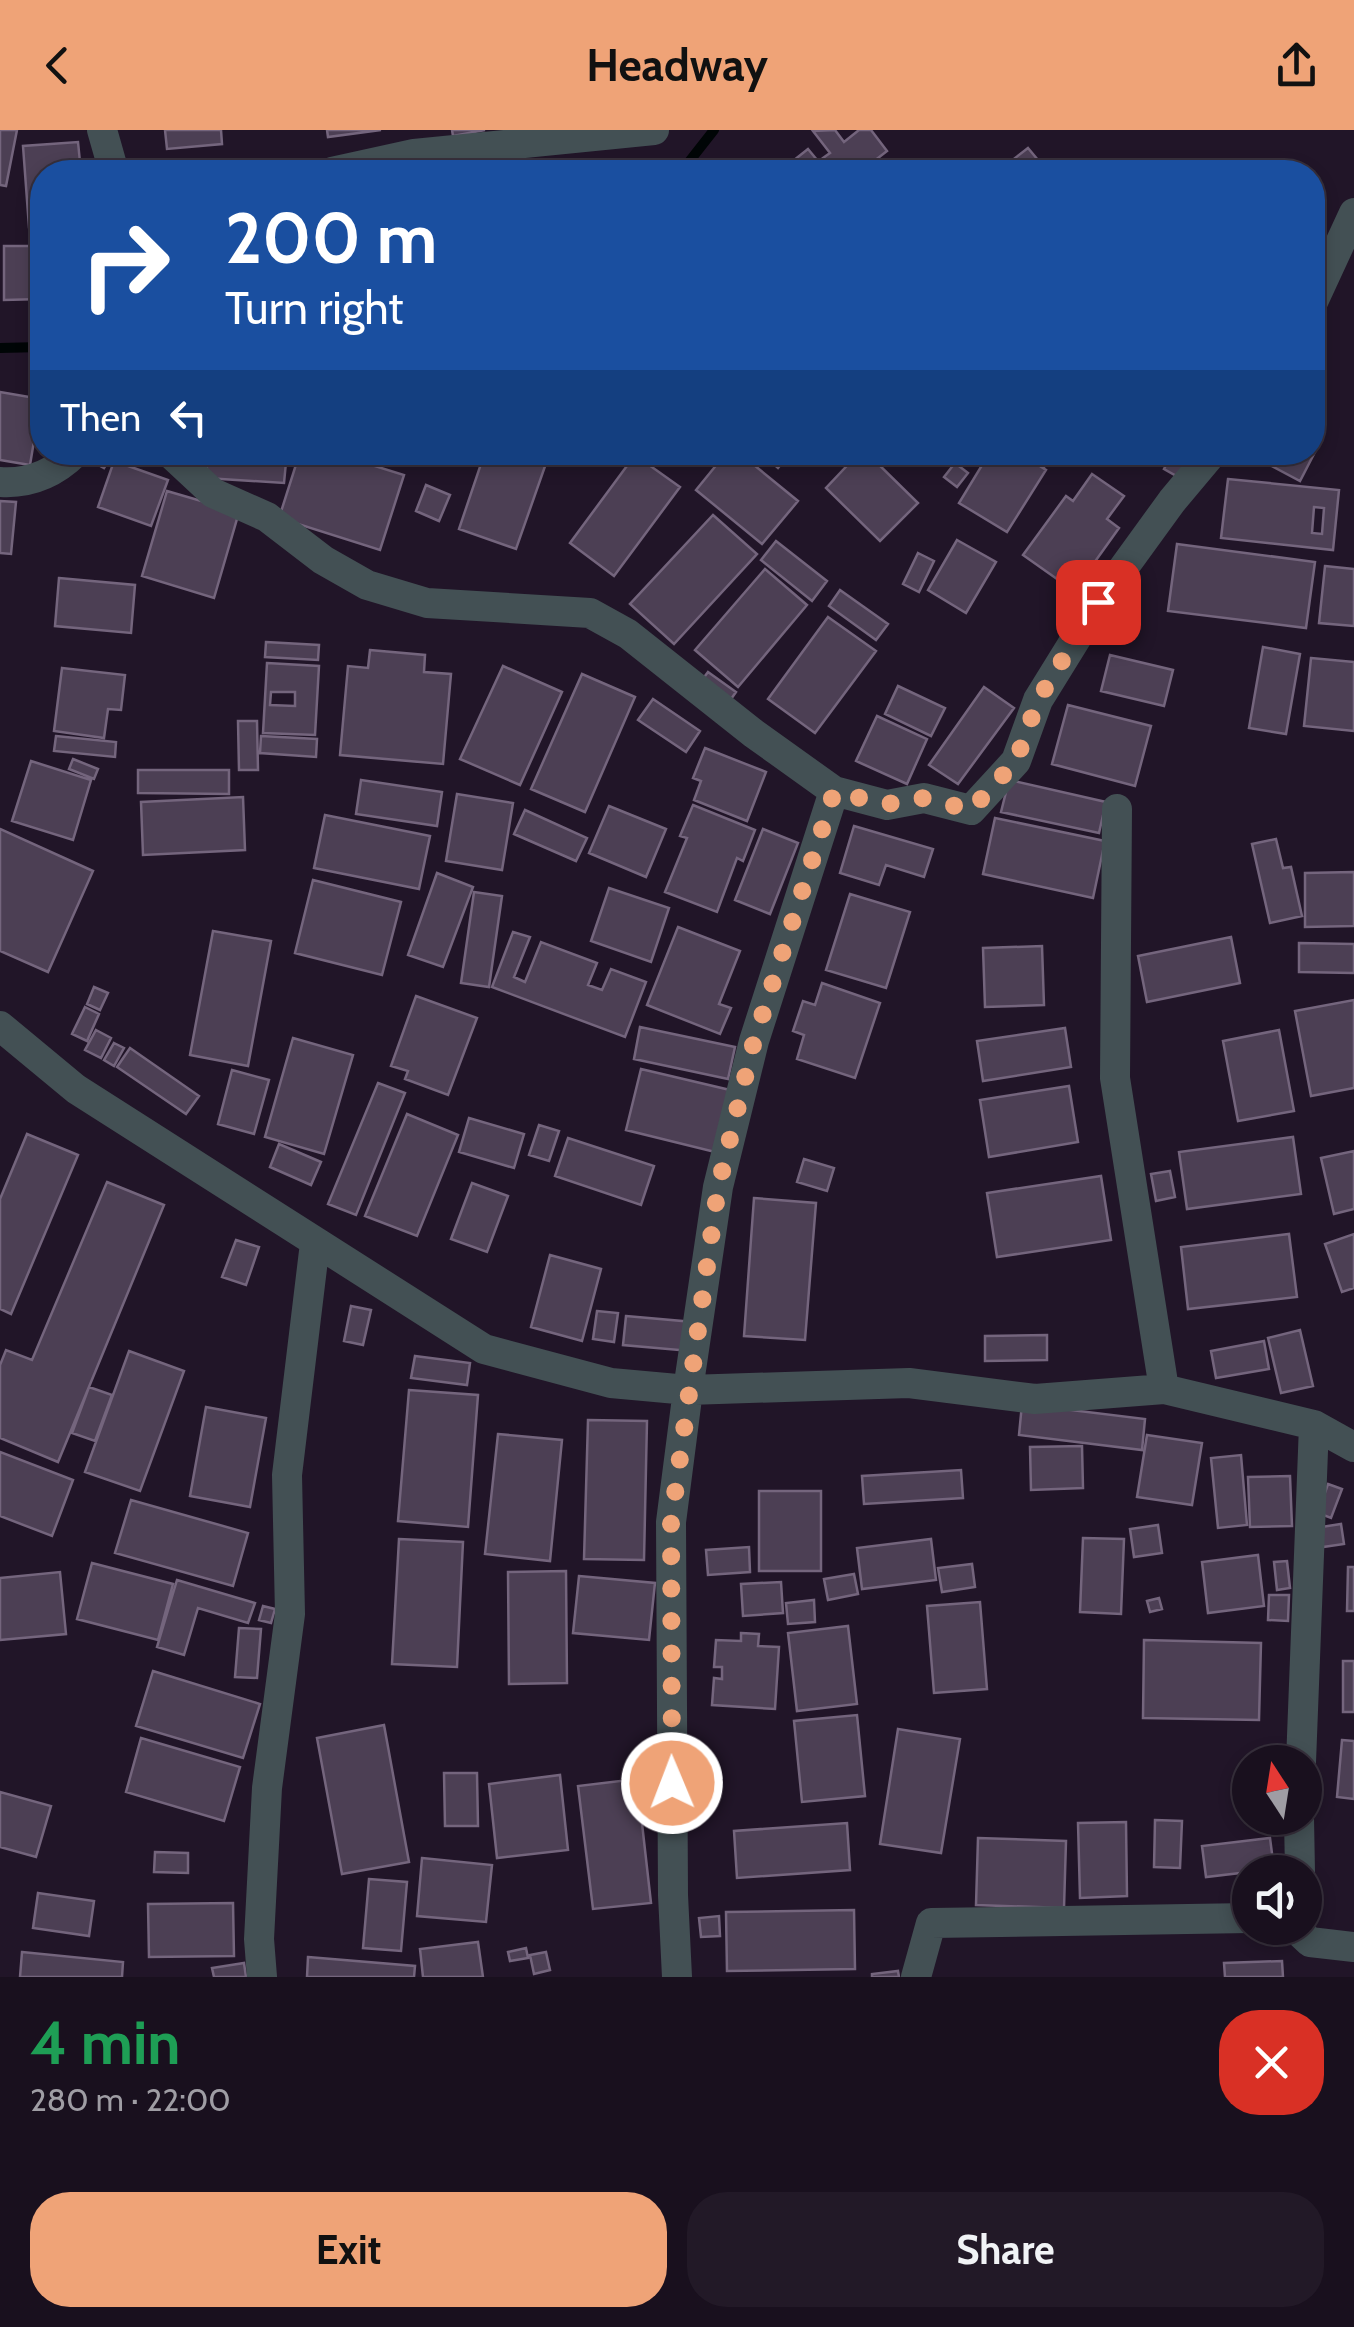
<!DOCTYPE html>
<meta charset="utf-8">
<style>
body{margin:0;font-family:Cabin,sans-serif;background:#221927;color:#f1f3f6;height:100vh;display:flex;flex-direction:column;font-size:38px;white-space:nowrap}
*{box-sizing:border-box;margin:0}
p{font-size:32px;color:#9f9da4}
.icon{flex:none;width:55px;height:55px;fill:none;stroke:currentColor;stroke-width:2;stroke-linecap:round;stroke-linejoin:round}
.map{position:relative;height:1847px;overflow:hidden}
.details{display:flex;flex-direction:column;background:#19101e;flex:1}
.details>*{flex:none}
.banner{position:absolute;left:30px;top:30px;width:1295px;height:305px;border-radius:40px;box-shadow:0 5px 15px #0003,0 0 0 2px #37303c;background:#1a4fa0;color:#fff;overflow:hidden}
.needle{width:65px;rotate:348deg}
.controls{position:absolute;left:1232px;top:1615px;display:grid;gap:20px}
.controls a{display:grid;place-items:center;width:90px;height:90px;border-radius:50%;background:#19101e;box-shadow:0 5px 15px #0003,0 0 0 2px #37303c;font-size:50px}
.pin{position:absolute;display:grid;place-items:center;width:85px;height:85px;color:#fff;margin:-42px;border-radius:20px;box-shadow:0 5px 15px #0006}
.me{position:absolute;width:110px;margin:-55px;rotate:359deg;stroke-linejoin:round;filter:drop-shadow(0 0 8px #0008)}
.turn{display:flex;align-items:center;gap:35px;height:210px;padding:0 30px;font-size:45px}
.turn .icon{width:130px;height:130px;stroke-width:2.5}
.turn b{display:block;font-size:70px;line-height:85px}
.then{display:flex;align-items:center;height:95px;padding:0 30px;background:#0003;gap:20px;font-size:38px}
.round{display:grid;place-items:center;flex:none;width:105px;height:105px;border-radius:40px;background:#221927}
.overview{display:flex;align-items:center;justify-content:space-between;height:170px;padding:0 30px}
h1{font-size:60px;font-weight:800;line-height:75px;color:#1e9e55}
.primary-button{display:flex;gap:20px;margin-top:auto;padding:20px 30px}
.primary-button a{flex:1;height:115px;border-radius:40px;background:#efa377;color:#111;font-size:40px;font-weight:800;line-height:115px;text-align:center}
.primary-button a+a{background:#221927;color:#f1f3f6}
header{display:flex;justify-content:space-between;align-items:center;height:130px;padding:0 30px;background:#efa377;color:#111;font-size:45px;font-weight:800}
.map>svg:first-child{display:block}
</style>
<header><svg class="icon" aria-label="back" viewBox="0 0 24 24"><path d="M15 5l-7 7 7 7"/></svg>Headway<svg class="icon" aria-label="share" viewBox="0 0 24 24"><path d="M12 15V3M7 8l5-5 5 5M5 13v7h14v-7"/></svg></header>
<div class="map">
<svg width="1354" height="1847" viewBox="0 0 1354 1847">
<rect width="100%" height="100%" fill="#211528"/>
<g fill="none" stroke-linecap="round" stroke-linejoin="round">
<!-- stream -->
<path stroke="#000506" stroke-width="10" d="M681,42L714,0
M0,218L42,217"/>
</g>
<!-- building -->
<path fill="#4c3f54" stroke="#74657d" stroke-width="2.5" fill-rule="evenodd" d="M0,0H17L6,56L0,55Z
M165,0H221L222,14L167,19Z
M327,0H381L328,7Z
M452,0H485L453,6Z
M835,0L844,12L859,0H871L887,21L860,42H835L823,28L830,23L813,1Z
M78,12L81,42H42V95L29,97L23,16Z
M1028,18L1048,42H997Z
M808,19L827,42H779Z
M767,30L776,42H751Z
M4,116H42V169L4,170Z
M0,262L41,269L30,335L0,330Z
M101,322H114L104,338L95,333Z
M208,322H287L284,353L206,348Z
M300,322H330L404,345L380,420L279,388Z
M485,322H550L516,419L459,399Z
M727,322H738L798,371L762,414L696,360Z
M760,322H791L778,338Z
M860,322H866L918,373L880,411L826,358Z
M990,322H1018L1046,340L1007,402L959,373Z
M1030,322H1059L1044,337Z
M1173,322L1194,323L1180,348L1164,339Z
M1245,322L1312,321L1315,322L1300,351Z
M635,325L680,357L614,446L570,413Z
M114,331L168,350L151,396L98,377Z
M955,333L968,343L957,357L944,347Z
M1092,344L1124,366L1107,389L1119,398L1074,461L1023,425L1066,366L1073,371Z
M1228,349L1339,360L1333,420L1221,408ZM1314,377L1324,378L1322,404L1312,403Z
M426,355L450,365L439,391L416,381Z
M167,361L239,382L214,468L142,446Z
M0,371L16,372L11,424L0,423Z
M713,385L757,424L674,514L630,474Z
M957,410L996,432L966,483L928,460Z
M776,411L827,451L812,471L761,430Z
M1177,414L1315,432L1306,498L1168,481Z
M918,423L934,431L919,462L903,454Z
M1325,436L1354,439V496L1319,493Z
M765,439L807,475L738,557L695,520Z
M59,448L135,455L131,503L55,496Z
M840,460L888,494L876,510L829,476Z
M828,487L876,521L815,603L768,569Z
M266,512L319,515L318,530L265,527Z
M1263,517L1300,524L1286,604L1249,598Z
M370,520L425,525L424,542L451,544L443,634L340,625L348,536L368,538Z
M1110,525L1173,540L1164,576L1101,561Z
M1311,528L1354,532V601L1304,596Z
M267,533L319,536L315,605L263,603ZM271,562H295V576L270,575Z
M503,536L562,562L520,655L460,629Z
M62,538L125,545L121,580L108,579L104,608L54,601Z
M708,542L736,562L724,579L696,558Z
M582,544L635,567L585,682L531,659Z
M898,556L945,578L931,606L885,584Z
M984,557L1014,578L958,654L929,635Z
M653,569L700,601L686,622L638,590Z
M1068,575L1151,596L1135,656L1052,634Z
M877,586L927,609L907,654L856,631Z
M238,591H257L258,640H239Z
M56,606L116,612L115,627L54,621Z
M261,606L317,609L316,627L260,623Z
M705,618L766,642L747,691L694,670L701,651L693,648Z
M73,629L98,639L94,649L69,639Z
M31,631L91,650L73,710L12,691Z
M138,640H229V664L138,663Z
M361,650L442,662L437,696L356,684Z
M1009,650L1106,672L1099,703L1001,682Z
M457,664L513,673L502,740L446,731Z
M243,667L245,720L143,725L141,672Z
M693,675L755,700L743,731L737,728L717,782L665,762L687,708L680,706Z
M609,676L666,699L646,747L589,723Z
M525,680L587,708L576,731L514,704Z
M325,685L430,706L419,759L314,738Z
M995,688L1105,711L1093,768L983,744Z
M854,696L933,719L924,747L886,735L879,755L840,743Z
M0,699L93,741L48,842L0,821Z
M763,699L798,713L770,784L735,770Z
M1276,709L1283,738L1291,737L1302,786L1270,793L1252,714Z
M1354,742V796L1305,797V743Z
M437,743L473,757L443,837L408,825Z
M313,750L401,772L382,845L295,823Z
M609,758L669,778L651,832L591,811Z
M474,762L502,766L489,857L461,853Z
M850,764L910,782L886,858L826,840Z
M678,797L740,821L719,874L731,878L720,904L647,875Z
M213,801L271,811L248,936L190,925Z
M513,802L530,807L514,847L525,852L541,812L597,833L588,855L602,860L611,839L646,852L625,907L492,857Z
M1231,807L1240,853L1147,872L1138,826Z
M1299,813L1354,814V843L1299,842Z
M1042,816L1044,875L985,877L983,818Z
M822,853L880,873L855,948L797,929L804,905L793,901L803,871L815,875Z
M94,857L108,863L100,880L87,874Z
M416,866L477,888L448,965L405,949L408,941L391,936Z
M1354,870V958L1311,966L1295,881Z
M85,877L99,884L87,911L72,904Z
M640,897L735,917L728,949L634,929Z
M1065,898L1071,937L983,951L977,911Z
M96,900L111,908L101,928L85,920Z
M1279,900L1294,981L1238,991L1223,911Z
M293,908L353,925L324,1024L265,1007Z
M114,913L124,918L114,936L104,930Z
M130,918L199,966L186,984L117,937Z
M641,939L730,960L715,1022L626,1000Z
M232,940L269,950L254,1004L218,994Z
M378,953L405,963L356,1085L328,1074Z
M1069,956L1078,1012L989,1027L980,970Z
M407,984L458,1005L417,1106L365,1086Z
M469,988L524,1004L514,1038L459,1022Z
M539,995L559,1001L549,1031L529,1025Z
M27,1004L78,1025L11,1184L0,1179V1069Z
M1293,1007L1301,1064L1187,1079L1179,1022Z
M568,1008L654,1036L641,1075L555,1046Z
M279,1014L321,1032L311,1055L270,1037Z
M1354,1021V1079L1334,1084L1321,1028Z
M804,1029L834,1038L827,1061L797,1052Z
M1170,1041L1175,1067L1156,1071L1151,1044Z
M1101,1046L1111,1110L997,1127L987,1063Z
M107,1052L164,1075L58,1332L0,1308V1235L6,1220L32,1230Z
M472,1053L508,1066L487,1122L451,1109Z
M754,1068L816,1073L805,1210L744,1206Z
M1289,1104L1297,1167L1188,1179L1181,1117Z
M1354,1104V1158L1342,1162L1325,1114Z
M236,1110L259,1117L246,1155L222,1147Z
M550,1125L601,1139L582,1211L531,1197Z
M351,1176L371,1180L363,1215L344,1211Z
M597,1181L618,1183L614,1212L593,1209Z
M626,1186L693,1192L690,1221L623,1215Z
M1300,1200L1313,1256L1281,1263L1268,1208Z
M1047,1205V1230L985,1231V1206Z
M1264,1211L1269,1239L1216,1248L1211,1221Z
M129,1221L184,1241L140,1361L85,1342Z
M415,1226L470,1233L467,1255L411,1248Z
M89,1257L112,1265L95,1311L72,1303Z
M409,1260L478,1265L468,1397L398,1391Z
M1022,1274L1145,1289L1142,1320L1019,1305Z
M206,1277L266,1288L250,1377L190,1366Z
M588,1290L647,1291L644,1430L584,1429Z
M498,1304L562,1310L550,1431L485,1424Z
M1147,1305L1202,1313L1192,1375L1137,1367Z
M1082,1316L1083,1358L1031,1360L1030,1317Z
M0,1322L73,1350L52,1406L0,1386Z
M1241,1325L1247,1395L1218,1398L1211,1328Z
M961,1340L963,1368L864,1374L862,1346Z
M1290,1346L1292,1396L1250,1397L1248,1347Z
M1328,1354L1342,1359L1331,1388L1318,1383Z
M759,1361H821V1441H759Z
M131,1370L248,1403L233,1456L115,1423Z
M1341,1394L1344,1414L1323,1417L1321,1397Z
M1158,1395L1162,1423L1134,1427L1130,1399Z
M1083,1408L1124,1409L1121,1484L1080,1482Z
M399,1409L463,1412L457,1537L392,1534Z
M931,1409L936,1450L862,1459L857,1418Z
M749,1417L750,1442L708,1445L706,1420Z
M1258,1425L1264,1476L1208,1483L1202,1432Z
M1287,1431L1290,1458L1277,1460L1274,1432Z
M92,1433L173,1454L158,1510L77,1489Z
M972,1434L975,1457L942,1462L938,1438Z
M1348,1437H1354V1481H1347Z
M566,1441L567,1553L509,1554L508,1442Z
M60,1442L66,1504L0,1510V1448Z
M854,1444L858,1464L828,1470L824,1449Z
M579,1446L655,1453L649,1510L573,1503Z
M177,1450L255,1473L248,1493L198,1478L184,1525L157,1517Z
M781,1452L783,1483L743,1486L741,1454Z
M1269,1465H1289L1288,1491L1268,1490Z
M1159,1468L1162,1479L1150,1482L1147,1471Z
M814,1470L815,1492L788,1494L786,1473Z
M980,1472L987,1559L934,1563L927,1476Z
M263,1476L275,1479L271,1493L259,1490Z
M848,1496L857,1574L797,1581L788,1503Z
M239,1498L261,1499L257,1548L235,1547Z
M741,1503L759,1504L758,1516L779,1517L775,1579L712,1575L714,1548L722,1549V1537H714L716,1510L741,1511Z
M1144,1510L1261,1513L1259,1590L1143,1588Z
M1343,1531H1354V1582H1343Z
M153,1541L260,1574L243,1628L136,1596Z
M857,1585L865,1666L802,1672L794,1591Z
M384,1595L409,1732L342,1744L317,1608Z
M898,1599L960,1609L941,1723L880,1714Z
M141,1608L240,1637L224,1691L126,1662Z
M1342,1610L1354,1611V1669L1337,1667Z
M444,1643H477L478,1696H445Z
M560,1645L568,1720L497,1728L489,1654Z
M637,1649L651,1773L593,1779L578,1656Z
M0,1662L51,1676L36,1727L0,1717Z
M1155,1690L1182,1691L1180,1738L1154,1737Z
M1126,1692L1127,1766L1080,1768L1078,1693Z
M847,1693L850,1740L737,1748L734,1701Z
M978,1708L1066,1711L1064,1778L976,1775Z
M1270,1708L1274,1739L1206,1747L1202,1716Z
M155,1722L188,1723V1743L154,1742Z
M422,1728L492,1735L486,1792L417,1786Z
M369,1749L407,1752L401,1821L363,1818Z
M38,1763L94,1771L89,1806L33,1798Z
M233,1773L234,1826L149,1827L148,1774Z
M854,1780L855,1839L727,1841L726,1782Z
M719,1786L720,1806L701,1807L699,1788Z
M478,1812L483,1847H423L420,1819Z
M526,1818L528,1828L510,1831L508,1822Z
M22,1822L123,1832L122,1847H20Z
M546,1822L550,1840L534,1844L530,1825Z
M308,1827L415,1836L414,1847H307Z
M1282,1831L1283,1847H1225L1224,1833Z
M244,1833L246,1847H214L212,1838Z
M898,1841L899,1847H872V1844Z"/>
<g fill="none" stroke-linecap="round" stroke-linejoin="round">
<!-- minor -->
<path stroke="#435054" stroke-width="30" d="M102,0L114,42
M332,42L414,24L654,0
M1312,174L1354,83
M169,322L213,363L267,387L323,430L367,455L427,473L590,483L628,504L753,603L834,661L887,675L924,668L971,680L1016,631L1038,570L1098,473L1172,371L1213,322
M0,352C30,354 55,343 76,322
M1117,679L1115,948L1164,1259
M0,896L76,959L484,1219L611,1253L688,1260L909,1253L1035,1269L1164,1259L1314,1295L1354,1317
M1301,1632L1314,1295
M1299,1688L1300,1742
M1295,1798L1310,1812L1354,1817
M262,1847L259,1809L267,1658L290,1484L287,1345L315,1113
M677,1847L673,1765L671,1392L688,1260L718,1057L754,911L834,661
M916,1847L931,1793L1250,1788"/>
</g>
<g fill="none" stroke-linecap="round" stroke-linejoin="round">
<!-- route -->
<path stroke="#efa377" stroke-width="18" stroke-dasharray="0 32.4" d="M672,1653L671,1392L718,1058L754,911L834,662L887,674L924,668L971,680L1016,631L1038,570L1098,472"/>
</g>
</svg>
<div class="controls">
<a><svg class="needle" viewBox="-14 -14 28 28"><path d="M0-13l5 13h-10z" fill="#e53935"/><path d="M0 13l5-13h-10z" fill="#9f9da4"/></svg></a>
<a><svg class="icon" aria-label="sound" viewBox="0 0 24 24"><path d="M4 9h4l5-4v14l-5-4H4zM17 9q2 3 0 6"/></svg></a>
</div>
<div class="pin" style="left:1098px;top:472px;background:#d93025"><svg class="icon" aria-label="arrive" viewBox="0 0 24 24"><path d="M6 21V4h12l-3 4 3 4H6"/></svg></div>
<svg class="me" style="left:672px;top:1653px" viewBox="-20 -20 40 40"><circle r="17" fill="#efa377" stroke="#fff" stroke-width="3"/><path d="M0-11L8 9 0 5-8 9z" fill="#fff"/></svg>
<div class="banner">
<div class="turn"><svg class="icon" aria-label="right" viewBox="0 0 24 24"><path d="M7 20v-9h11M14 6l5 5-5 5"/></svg><div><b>200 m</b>Turn right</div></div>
<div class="then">Then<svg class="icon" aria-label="left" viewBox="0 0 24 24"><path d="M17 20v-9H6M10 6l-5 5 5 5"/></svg></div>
</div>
</div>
<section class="details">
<div class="overview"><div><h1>4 min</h1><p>280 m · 22:00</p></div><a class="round" style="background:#d93025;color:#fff"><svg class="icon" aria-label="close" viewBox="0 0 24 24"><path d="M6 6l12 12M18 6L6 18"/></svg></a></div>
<div class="primary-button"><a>Exit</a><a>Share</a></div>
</section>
